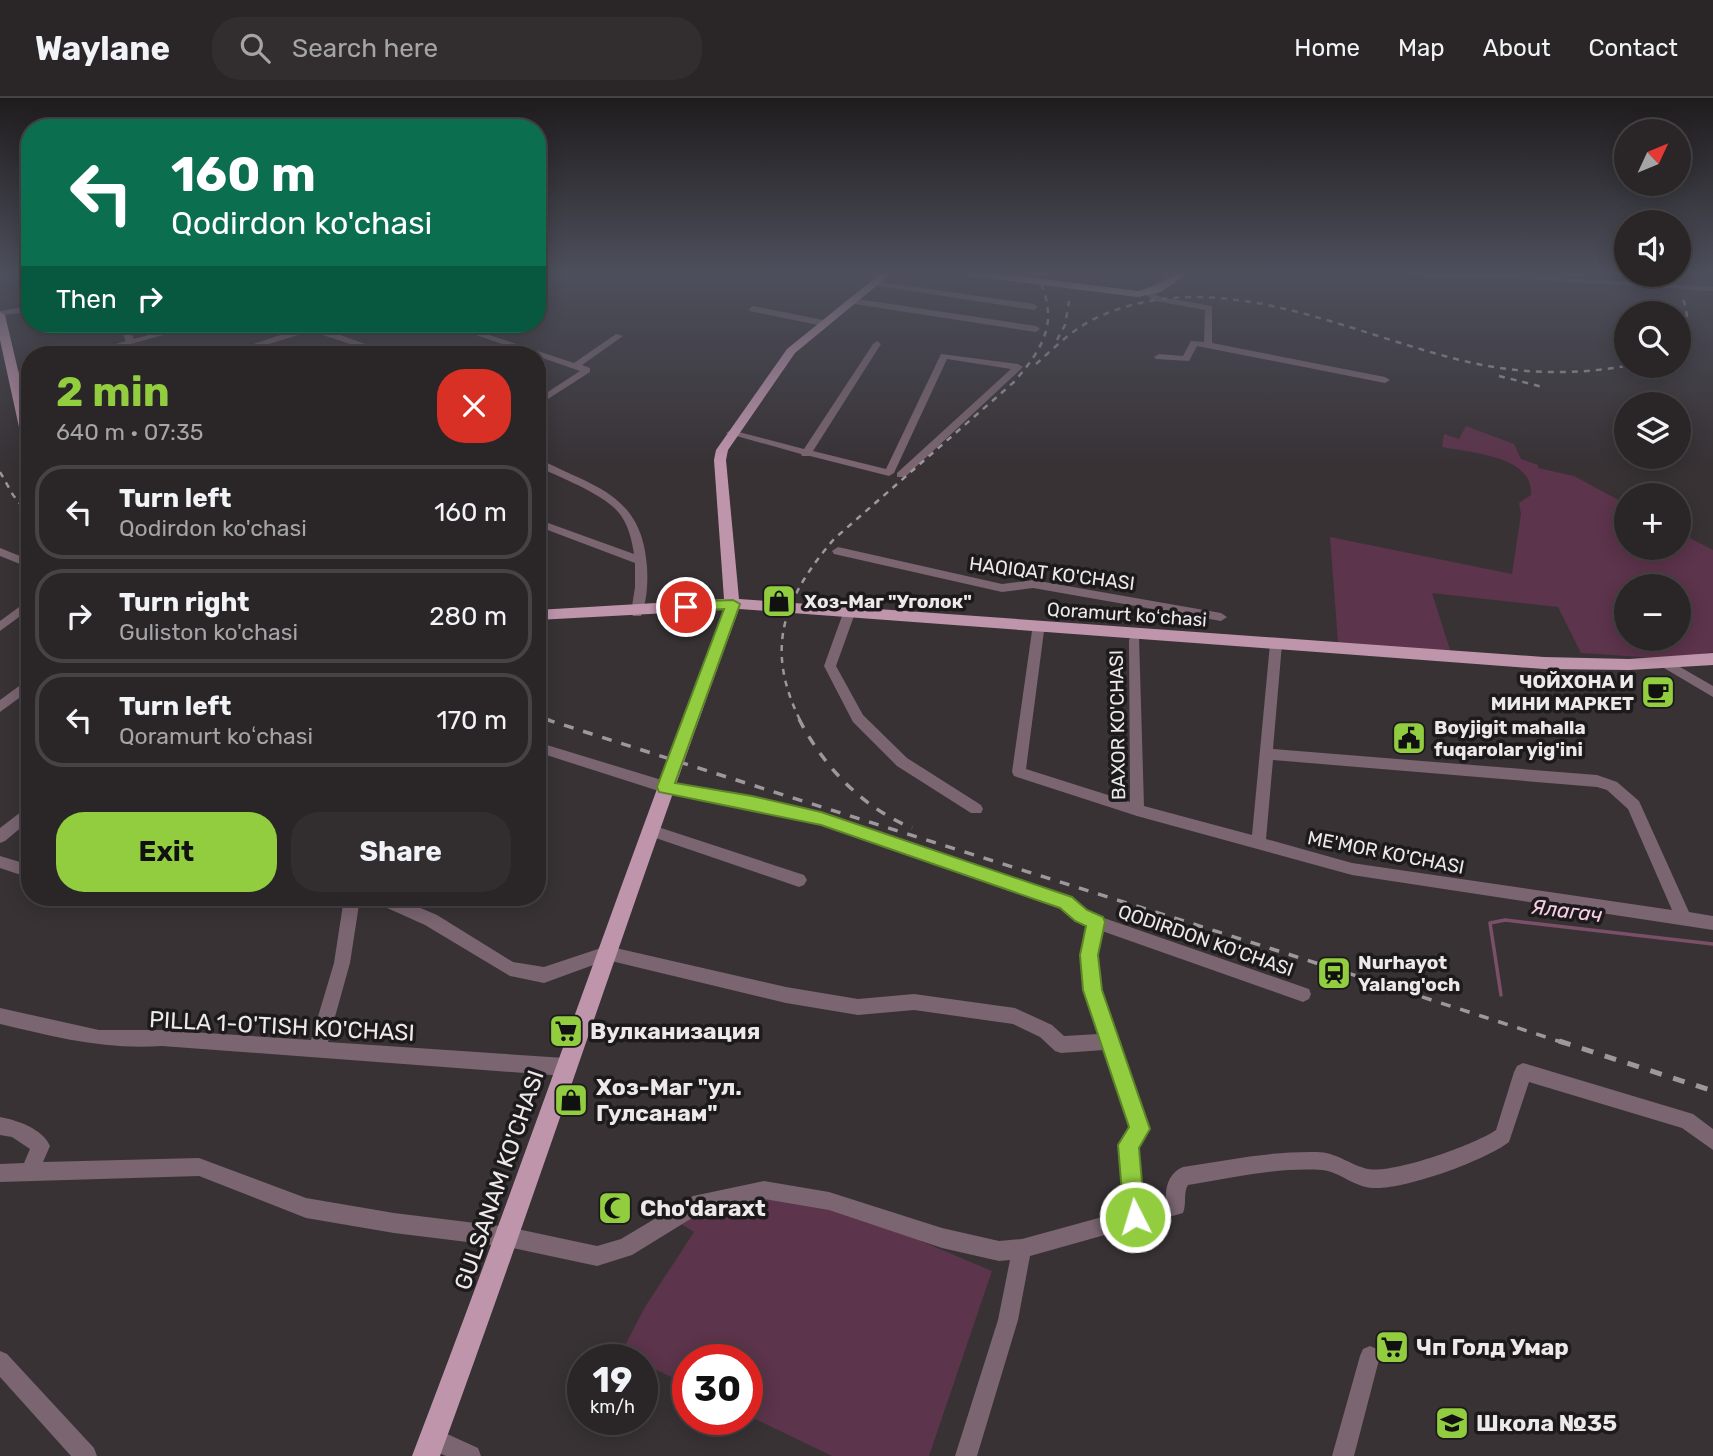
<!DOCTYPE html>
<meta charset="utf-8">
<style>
body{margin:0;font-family:Rubik,sans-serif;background:#322e30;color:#f1f3f6;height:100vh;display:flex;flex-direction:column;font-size:26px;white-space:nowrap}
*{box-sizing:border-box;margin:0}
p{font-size:23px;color:#a5a5a8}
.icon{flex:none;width:38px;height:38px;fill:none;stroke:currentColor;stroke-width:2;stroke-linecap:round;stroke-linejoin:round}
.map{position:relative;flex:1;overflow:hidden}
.sheet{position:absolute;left:21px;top:248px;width:525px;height:560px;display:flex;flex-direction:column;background:#2a2628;border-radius:28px;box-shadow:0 4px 18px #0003,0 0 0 2px #464345}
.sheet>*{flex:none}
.banner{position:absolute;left:21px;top:21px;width:525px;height:214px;border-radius:28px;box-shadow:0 4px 18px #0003,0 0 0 2px #464345;background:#0b6e4f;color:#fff;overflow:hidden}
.needle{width:46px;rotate:46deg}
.controls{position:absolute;left:1614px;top:21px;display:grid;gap:14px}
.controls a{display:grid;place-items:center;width:77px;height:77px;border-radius:50%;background:#2a2628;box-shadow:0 4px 18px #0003,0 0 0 2px #464345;font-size:35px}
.speed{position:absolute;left:567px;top:1246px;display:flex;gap:14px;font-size:35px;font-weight:700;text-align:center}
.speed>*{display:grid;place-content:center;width:91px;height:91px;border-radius:50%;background:#2a2628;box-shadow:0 4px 18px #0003,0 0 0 2px #464345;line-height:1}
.speed small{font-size:18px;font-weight:400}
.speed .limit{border:10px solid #d22;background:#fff;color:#111}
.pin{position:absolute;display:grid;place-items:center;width:60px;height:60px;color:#fff;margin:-30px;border:4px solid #fff;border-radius:50%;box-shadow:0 2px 7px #0007}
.me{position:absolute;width:77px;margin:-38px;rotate:355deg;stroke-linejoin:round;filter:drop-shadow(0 0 5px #0008)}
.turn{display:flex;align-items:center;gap:24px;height:147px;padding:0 35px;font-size:32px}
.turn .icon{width:91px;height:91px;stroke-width:2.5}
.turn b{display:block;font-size:49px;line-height:60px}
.then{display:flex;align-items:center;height:66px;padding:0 35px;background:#0003;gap:14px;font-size:26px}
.round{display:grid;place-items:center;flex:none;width:74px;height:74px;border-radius:28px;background:#322e30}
.head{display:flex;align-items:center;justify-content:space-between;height:119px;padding:0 35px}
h1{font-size:42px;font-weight:700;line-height:52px;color:#91cd3f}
.primary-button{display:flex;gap:14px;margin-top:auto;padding:14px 35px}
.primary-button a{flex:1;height:80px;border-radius:28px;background:#91cd3f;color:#111;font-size:28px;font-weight:700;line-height:80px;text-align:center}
.primary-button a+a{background:#322e30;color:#f1f3f6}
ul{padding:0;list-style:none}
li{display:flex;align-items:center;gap:21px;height:94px;margin:0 14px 10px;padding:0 21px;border:4px solid #464345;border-radius:28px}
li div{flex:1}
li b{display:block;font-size:26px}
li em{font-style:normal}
header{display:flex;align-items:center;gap:42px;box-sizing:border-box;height:98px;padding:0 35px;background:#2a2628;border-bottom:2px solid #464345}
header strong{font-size:33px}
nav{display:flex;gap:38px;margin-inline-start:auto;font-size:24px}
.search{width:490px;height:63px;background:#322e30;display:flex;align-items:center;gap:18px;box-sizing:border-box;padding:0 24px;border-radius:28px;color:#a5a5a8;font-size:26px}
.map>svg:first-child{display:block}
</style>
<header>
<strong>Waylane</strong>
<div class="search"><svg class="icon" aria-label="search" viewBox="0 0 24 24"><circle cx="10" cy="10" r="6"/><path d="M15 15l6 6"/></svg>Search here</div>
<nav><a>Home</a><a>Map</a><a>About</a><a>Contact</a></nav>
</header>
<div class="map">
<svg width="1713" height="1358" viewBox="0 0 1713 1358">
<rect width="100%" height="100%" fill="#383235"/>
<!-- green -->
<path fill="#5c344b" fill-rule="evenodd" d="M1466,328L1514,346L1521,361L1538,367V370L1574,378L1626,406V450H1678V434L1713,452V554L1671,561L1581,555L1558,509L1432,495L1451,555L1338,545L1330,439L1512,476L1521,416L1519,405L1531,397C1533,357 1471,355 1442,349L1444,336L1459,341ZM1626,488H1678V541H1626Z
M758,1098L857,1116L992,1173L929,1358H832L747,1317V1262H688V1287L642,1265V1262H635L621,1255L645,1209L694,1134L681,1126L710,1107Z"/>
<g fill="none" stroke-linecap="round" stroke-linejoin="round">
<!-- stream -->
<path stroke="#7c4f69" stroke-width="3.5" d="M1501,897L1490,825L1505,822L1713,846"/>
<!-- minor -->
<path fill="#7a6570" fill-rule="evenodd" d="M1397,175L1505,176L1713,189V193L1505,180L1442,181Z
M875,183L1034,206L1038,209L1034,212L872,187L871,185Z
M1146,193H1152L1161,199L1212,208V245L1385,279L1390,282L1385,285L1197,248L1189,263L1156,261L1154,259L1159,256L1183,258L1191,243L1204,244L1205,212L1155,203L1146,197Z
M851,200L1036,228L1040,231L1036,234L848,205V201Z
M30,208V214L0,217V213Z
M753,208L823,222L827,225L823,228L750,213L749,211Z
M118,226H126L134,241L189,226H202L92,257H79L126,243Z
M294,226L315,228L396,257H383L311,233L234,257H220L302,230Z
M444,226H456L574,265L616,236L623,238L582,267L590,270V274L537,308V301L580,273Z
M877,243L881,246L813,353L886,371L941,256L1018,266L1023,269L905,379H897V375L1011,271L947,261L894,375L889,378L810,358H802L801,356L726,335L731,332L804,351L873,246Z
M30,269V275L17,279L12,276Z
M537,362L543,363C598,390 642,398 647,469C648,485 647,503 641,518H633L631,515L635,489V465L537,428V421L634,456C632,442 628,426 619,415C603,395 560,380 537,368Z
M838,449L1002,486L1033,482L1221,515L1227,519L1221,523L1033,490L1002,494L834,456L832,453Z
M0,450L30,462V470L0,458Z
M30,501V511L0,533V523Z
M848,514L854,518L836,568L863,617L907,660L981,707L983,711L981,715H971L897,668L853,624L824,568L842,518Z
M1038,529L1044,533L1026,671L1130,704L1129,542L1131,539H1139L1144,708L1252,737L1270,546L1276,542L1282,546L1273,651L1597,677L1617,684L1639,703L1689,814L1713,818V832L1352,777L1137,718L1014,678L1012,674L1032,533ZM1273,662L1597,689L1607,692L1628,711L1672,812L1352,765L1266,741Z
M1668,562L1713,588V599L1664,570L1662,567Z
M30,580V592L0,614V602Z
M537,644L665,683L752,698L821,714L1071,799L1087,812L1101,819L1309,891L1311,896L1309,901L1303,904L1102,833L1097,857L1100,892L1149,1031L1137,1050L1143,1108L1166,1101C1165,1088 1170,1074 1183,1069C1228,1062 1272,1053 1317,1054C1336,1054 1350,1067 1368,1071C1393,1076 1474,1047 1496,1032L1514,974L1517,968L1523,965L1693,1016L1713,1031V1052L1682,1030L1529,984L1509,1044C1484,1063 1404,1092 1373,1090C1354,1089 1340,1074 1322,1072C1278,1069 1232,1080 1188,1087C1183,1095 1187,1105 1183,1115L1030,1158L1018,1222L977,1358H955L998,1222L1010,1162L999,1163L942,1150L829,1112L764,1101L697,1117L632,1157L597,1168L508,1149L394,1135L306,1120L199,1078L0,1084V1066L24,1065L30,1051L12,1039L0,1037V1019C17,1022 43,1031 50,1048L43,1064L199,1060L306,1100L394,1115L508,1129L597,1148L621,1141L693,1098L764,1083L829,1094L942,1130L999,1143L1022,1141L1124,1113L1119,1047L1130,1029L1104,952L1061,955L1055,953L1040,939L1013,926L914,912L858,917L786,905L607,862L544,885L510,878L425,827L376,805L373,800H397L437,817L513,864L544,869L607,848L786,889L858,901L914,896L1015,910L1052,927L1064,938L1099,936C1084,892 1077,874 1087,827L1075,822L1061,809L821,726L752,710L665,695L537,654Z
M30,707V722L5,743L0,745V730Z
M649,726L804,777L807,782L804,787L799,789L644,736L642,732L644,728Z
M0,758L30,767V780L0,770Z
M101,800H191L188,805L183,807L128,810L104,805Z
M344,800H360L350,865L328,944L565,960L571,963L574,969L571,975L565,978L162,948C105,952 55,939 0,926V910L99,932H162L311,942L334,865Z
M1370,1248L1377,1251L1380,1258L1354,1358H1332L1360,1258L1363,1251Z
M0,1253L7,1256L94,1350L97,1358H71L0,1279Z
M434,1330L478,1350L481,1358H446L426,1349L423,1341L426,1333Z"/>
<!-- major -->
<path fill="#bf95ac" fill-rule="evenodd" d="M881,175H892L795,255L728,352L726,362L739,501L1544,559L1629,561L1713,555V567L1629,572L1544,571L739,511C636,792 543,1077 440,1358H412C520,1077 617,792 724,512L537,522V512L724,501L714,362L716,352L787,251Z
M966,175H997L1138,193C1157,189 1170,175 1189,175L1161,194L1138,199L971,178Z
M0,214L5,217L30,323V356L24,352L0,242Z"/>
<!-- rail-far2 -->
<path stroke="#9d989b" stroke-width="2.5" stroke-dasharray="6 6" stroke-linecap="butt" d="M1678,241C1690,227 1688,214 1682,198
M1057,242L1065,227L1069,203
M1036,266C1053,251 1070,234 1090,223C1215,160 1350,238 1473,265C1524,276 1574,277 1626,268
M1499,278L1543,289
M0,374L13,397L30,418
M537,618L550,622
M800,622C764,549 784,500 834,441L1014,284C1046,247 1060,221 1036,175"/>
<!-- rail-far1 -->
<path stroke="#9d989b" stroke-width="3.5" stroke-dasharray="10 10" stroke-linecap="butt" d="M545,621C884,730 1225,834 1564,945
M799,621C823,668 863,710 912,730"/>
<!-- rail -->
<path stroke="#9d989b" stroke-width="5" stroke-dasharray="12 12" stroke-linecap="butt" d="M1559,943L1713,993"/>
</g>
<!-- sky -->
<linearGradient id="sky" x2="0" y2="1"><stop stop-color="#1f1c1d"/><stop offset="0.48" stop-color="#4d4f5c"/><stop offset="1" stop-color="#4d4f5c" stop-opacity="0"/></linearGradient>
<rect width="1713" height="365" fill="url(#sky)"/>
<!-- route -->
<path fill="#91cd3f" stroke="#5e8529" stroke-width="2" d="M733,502L740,506L675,685L752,698L821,714L1072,799L1087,812L1103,819L1105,824L1098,857L1102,892L1150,1031L1139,1050L1145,1119L1142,1126L1135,1130L1127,1126L1124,1119L1118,1047L1129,1029L1083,892L1080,857L1086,828L1075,823L1060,810L821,727L659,694L657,689L724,511L686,513L679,509L686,504Z"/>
<!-- icons -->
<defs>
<g id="shop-square" transform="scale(1.75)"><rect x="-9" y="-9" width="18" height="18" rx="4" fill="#91cd3f" stroke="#1d1a1c"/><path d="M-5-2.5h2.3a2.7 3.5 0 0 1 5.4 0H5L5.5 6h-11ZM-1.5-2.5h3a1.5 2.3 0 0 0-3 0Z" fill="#111"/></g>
<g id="cafe-square" transform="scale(1.75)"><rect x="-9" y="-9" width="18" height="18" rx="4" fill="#91cd3f" stroke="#1d1a1c"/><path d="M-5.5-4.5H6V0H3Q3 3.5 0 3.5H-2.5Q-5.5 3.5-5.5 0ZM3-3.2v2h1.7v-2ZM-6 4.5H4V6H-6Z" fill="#111"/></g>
<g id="civic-square" transform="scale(1.75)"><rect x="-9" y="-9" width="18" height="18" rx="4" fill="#91cd3f" stroke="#1d1a1c"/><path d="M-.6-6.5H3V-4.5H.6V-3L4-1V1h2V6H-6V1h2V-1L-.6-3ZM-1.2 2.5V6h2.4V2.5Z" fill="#111"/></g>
<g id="station-square" transform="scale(1.75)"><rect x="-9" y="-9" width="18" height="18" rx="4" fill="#91cd3f" stroke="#1d1a1c"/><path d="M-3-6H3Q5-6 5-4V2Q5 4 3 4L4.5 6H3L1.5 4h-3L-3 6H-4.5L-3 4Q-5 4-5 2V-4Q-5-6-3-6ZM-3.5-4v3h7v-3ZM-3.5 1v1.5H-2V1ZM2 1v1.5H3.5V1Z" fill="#111"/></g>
<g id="supermarket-square" transform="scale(1.75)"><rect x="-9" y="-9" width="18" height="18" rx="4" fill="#91cd3f" stroke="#1d1a1c"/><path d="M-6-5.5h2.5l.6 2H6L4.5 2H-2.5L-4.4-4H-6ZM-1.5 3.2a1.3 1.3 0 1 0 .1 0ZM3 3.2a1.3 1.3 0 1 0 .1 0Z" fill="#111"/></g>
<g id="mosque-square" transform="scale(1.75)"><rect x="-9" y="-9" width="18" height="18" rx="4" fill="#91cd3f" stroke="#1d1a1c"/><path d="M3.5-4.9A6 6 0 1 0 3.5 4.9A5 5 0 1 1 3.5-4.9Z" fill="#111"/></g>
<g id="school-square" transform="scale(1.75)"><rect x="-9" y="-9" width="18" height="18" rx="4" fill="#91cd3f" stroke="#1d1a1c"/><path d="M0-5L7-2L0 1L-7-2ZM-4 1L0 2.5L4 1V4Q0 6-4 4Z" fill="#111"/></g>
</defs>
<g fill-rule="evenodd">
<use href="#shop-square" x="779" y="503"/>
<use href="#cafe-square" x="1658" y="594"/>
<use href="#civic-square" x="1409" y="640"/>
<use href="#station-square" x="1334" y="875"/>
<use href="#supermarket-square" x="566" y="933"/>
<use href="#shop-square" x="571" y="1002"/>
<use href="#mosque-square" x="615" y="1110"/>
<use href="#supermarket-square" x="1392" y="1249"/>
<use href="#school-square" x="1452" y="1325"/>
</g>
<g text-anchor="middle" stroke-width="7" stroke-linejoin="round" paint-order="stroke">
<!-- street labels -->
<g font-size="19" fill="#ede9eb" stroke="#1d1a1c">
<text transform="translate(1052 475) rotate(7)" y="7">HAQIQAT KO'CHASI</text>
<text transform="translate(1127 516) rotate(4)" y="7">Qoramurt koʻchasi</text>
<text transform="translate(1117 627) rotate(-91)" y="7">BAXOR KO'CHASI</text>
<text transform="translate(1386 754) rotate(11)" y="7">ME'MOR KO'CHASI</text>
<text transform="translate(1206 842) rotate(19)" y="7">QODIRDON KO'CHASI</text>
</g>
<!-- poi labels -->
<g font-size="19" font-weight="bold" fill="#ede9eb" stroke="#1d1a1c" text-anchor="start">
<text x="804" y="510">Хоз-Маг "Уголок"</text>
<text x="1634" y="590" text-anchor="end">ЧОЙХОНА И<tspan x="1634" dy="22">МИНИ МАРКЕТ</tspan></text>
<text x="1434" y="636">Boyjigit mahalla<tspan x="1434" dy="22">fuqarolar yig'ini</tspan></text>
<text x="1358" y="871">Nurhayot<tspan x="1358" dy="22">Yalang'och</tspan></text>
</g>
<!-- water labels -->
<g font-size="21" font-style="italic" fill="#fbcee7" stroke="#1d1a1c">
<text transform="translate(1567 813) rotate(7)" y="7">Ялагач</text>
</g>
<!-- near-street labels -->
<g font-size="23" fill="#ede9eb" stroke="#1d1a1c">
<text transform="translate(282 928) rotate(3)" y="8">PILLA 1-O'TISH KO'CHASI</text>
<text transform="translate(499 1082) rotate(-71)" y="8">GULSANAM KO'CHASI</text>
</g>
<!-- near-poi labels -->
<g font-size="23" font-weight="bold" fill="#ede9eb" stroke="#1d1a1c" text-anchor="start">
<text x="590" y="941">Вулканизация</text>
<text x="596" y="997">Хоз-Маг "ул.<tspan x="596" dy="26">Гулсанам"</tspan></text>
<text x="640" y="1118">Cho'daraxt</text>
<text x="1416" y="1257">Чп Голд Умар</text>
<text x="1476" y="1333">Школа №35</text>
</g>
</g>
</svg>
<div class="controls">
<a><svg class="needle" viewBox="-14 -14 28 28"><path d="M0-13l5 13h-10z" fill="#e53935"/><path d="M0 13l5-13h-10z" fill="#a5a5a8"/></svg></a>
<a><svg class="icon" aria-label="sound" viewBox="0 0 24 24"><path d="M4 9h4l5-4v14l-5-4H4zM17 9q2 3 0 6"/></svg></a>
<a><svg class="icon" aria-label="search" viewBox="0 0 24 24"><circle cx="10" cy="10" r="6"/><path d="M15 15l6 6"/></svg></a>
<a><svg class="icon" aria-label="layers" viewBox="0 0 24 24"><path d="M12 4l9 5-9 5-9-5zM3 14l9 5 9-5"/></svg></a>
<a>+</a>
<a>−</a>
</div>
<div class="speed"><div>19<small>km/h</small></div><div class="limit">30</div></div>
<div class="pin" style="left:686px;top:509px;background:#d93025"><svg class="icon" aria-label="arrive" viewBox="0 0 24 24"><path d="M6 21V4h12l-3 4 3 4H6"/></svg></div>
<svg class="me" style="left:1135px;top:1119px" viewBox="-20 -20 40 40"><circle r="17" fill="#91cd3f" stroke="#fff" stroke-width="3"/><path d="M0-11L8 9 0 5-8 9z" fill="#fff"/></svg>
<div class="banner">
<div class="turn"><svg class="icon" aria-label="left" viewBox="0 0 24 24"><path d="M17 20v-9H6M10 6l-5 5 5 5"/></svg><div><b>160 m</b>Qodirdon ko'chasi</div></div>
<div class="then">Then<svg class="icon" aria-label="right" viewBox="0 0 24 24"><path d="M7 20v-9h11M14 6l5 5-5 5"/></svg></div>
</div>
<section class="sheet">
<div class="head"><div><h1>2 min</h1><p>640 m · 07:35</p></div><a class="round" style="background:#d93025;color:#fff"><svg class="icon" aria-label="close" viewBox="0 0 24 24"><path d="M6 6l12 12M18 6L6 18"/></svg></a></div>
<ul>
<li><svg class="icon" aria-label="left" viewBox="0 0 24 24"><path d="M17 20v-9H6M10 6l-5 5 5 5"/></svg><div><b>Turn left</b><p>Qodirdon ko'chasi</p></div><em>160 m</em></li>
<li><svg class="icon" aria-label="right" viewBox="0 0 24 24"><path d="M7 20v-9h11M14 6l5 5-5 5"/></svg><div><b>Turn right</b><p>Guliston ko'chasi</p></div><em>280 m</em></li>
<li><svg class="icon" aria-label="left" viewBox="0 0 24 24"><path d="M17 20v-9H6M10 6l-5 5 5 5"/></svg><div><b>Turn left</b><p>Qoramurt koʻchasi</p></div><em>170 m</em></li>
</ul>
<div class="primary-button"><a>Exit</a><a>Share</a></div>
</section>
</div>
